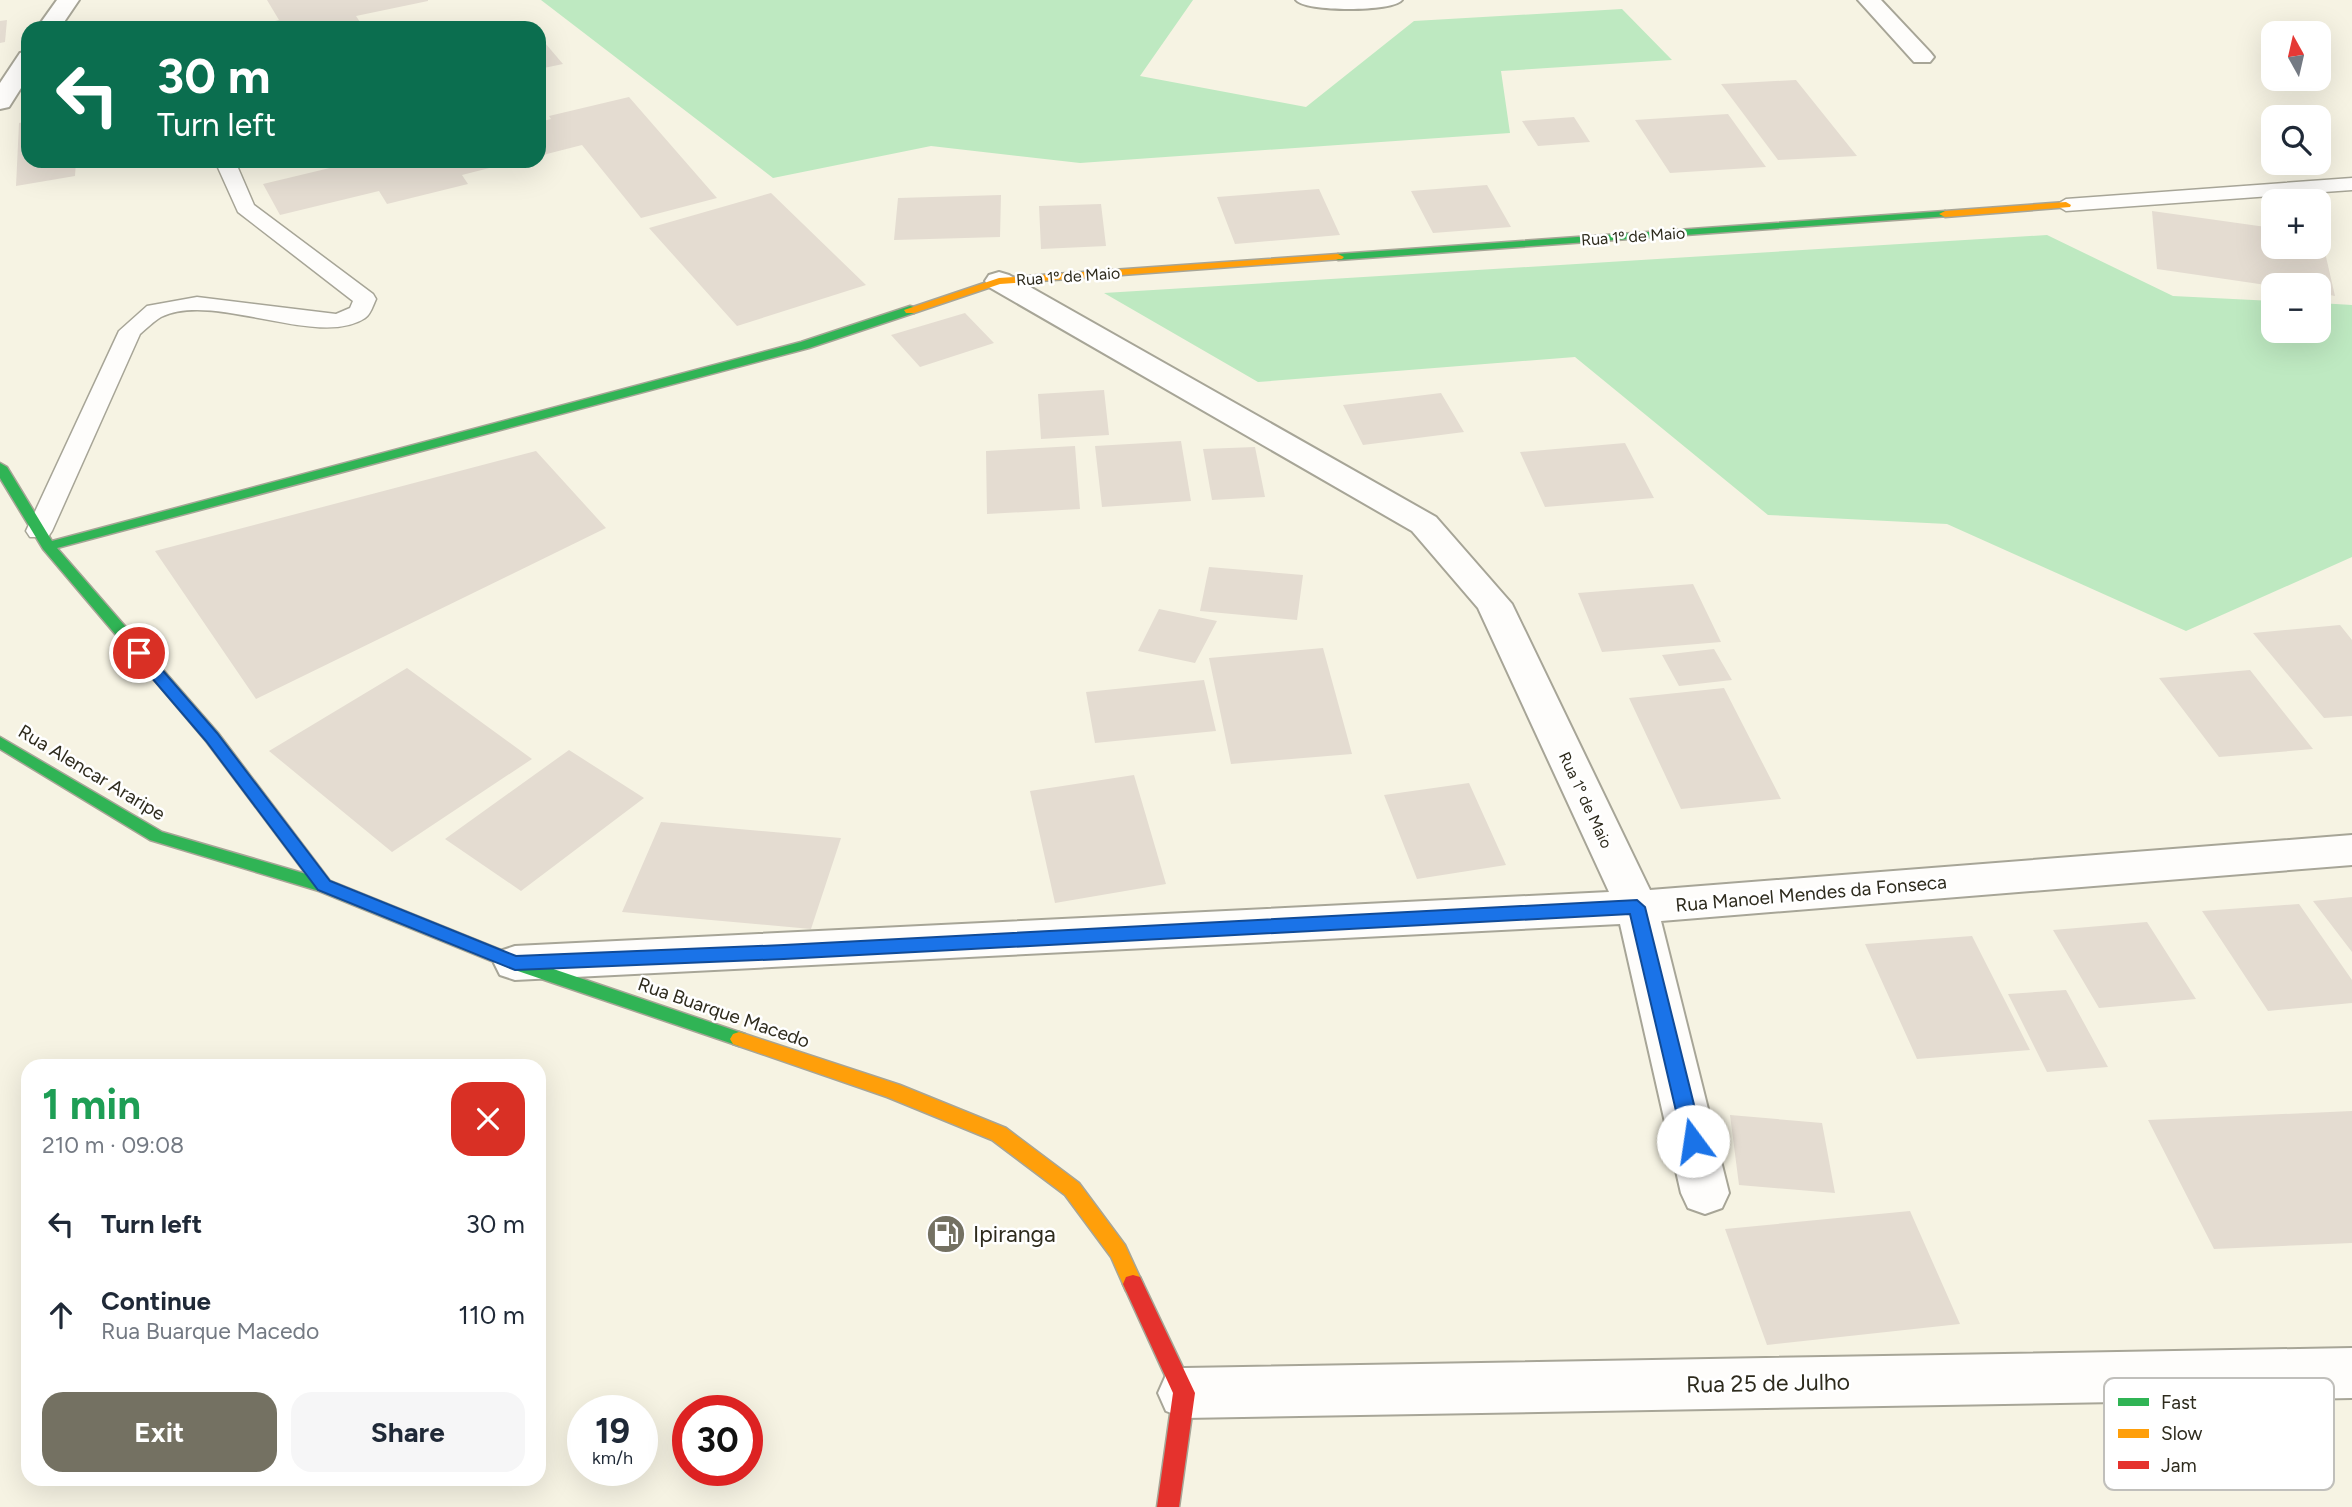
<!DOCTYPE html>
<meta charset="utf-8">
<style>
body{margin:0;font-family:Figtree,sans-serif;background:#f6f6f7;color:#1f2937;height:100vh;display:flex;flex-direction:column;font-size:26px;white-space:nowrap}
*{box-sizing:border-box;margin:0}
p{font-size:23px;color:#747a83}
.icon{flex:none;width:38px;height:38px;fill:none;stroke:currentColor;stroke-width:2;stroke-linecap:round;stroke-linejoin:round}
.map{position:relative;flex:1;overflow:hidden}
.panel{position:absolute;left:21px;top:1059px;width:525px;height:427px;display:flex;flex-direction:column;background:#fff;border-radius:21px;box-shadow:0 7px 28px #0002}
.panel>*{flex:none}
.top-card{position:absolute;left:21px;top:21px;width:525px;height:147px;border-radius:21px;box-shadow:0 7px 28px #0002;background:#0b6e4f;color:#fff;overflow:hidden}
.needle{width:46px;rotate:352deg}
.fabs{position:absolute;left:2261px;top:21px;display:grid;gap:14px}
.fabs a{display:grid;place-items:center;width:70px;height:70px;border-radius:14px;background:#fff;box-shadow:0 7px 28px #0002;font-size:35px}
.speed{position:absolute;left:567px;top:1395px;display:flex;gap:14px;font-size:35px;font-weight:700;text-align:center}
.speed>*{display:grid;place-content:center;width:91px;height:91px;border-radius:50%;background:#fff;box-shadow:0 7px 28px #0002;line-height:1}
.speed small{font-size:18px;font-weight:400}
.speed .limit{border:10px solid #d22;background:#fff;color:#111}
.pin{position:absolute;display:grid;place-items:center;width:60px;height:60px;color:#fff;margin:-30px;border:4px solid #fff;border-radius:50%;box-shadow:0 2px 7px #0007}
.me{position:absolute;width:77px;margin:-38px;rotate:346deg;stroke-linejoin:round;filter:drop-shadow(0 0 5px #0008)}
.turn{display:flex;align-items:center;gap:24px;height:147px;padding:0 21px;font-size:32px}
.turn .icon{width:91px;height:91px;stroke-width:2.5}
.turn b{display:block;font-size:49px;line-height:60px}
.round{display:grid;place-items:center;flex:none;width:74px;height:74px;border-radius:21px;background:#f6f6f7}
.overview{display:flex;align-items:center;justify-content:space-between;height:119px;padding:0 21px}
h1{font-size:42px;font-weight:700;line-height:52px;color:#1e9e55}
.button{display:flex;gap:14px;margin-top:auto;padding:14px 21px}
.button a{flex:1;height:80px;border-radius:21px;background:#747162;color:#fff;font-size:28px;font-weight:700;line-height:80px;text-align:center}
.button a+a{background:#f6f6f7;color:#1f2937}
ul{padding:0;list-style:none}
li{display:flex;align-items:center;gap:21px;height:91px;padding:0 21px}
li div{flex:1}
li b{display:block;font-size:26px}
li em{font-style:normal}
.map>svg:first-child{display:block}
</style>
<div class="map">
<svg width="2352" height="1507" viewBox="0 0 2352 1507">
<rect width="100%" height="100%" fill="#f6f3e3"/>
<!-- green -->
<path fill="#bee9c1" d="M541,0H1193L1140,76L1306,107L1414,21L1622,9L1672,60L1501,71L1510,133L1080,163L931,146L773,178Z
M2047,235L2173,296L2273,301V331H2319V303L2352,305V557L2186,631L1947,524L1768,515L1575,357L1258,382L1104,293Z"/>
<!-- building -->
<path fill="#e4dcd1" d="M267,0H428V1L356,16L364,28H248L279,20Z
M7,20L5,42L0,43V21Z
M539,36L563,64L539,69Z
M1796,80L1857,156L1778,160L1721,84Z
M629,97L717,198L641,218L582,145L539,156V122L551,119L549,116Z
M1728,114L1766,167L1670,173L1635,120Z
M1574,117L1590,142L1538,146L1522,121Z
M28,121V161H76L75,176L16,186L19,123Z
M359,161H513V162L462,175L468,184L387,204L379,191L280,215L263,184Z
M1487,185L1511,227L1433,233L1411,191Z
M1319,189L1340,235L1235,244L1217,197Z
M771,193L866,285L737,326L649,228Z
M1001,195L1000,237L894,240L898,198Z
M1101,204L1106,246L1041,249L1039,206Z
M2152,211L2273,228V247H2319V235H2321L2335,296L2319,293V285L2273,286L2157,269Z
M965,313L994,343L920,367L891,335Z
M1104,390L1109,435L1041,439L1038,394Z
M1441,393L1464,432L1363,445L1343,405Z
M1181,441L1191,501L1102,507L1095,446Z
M1625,443L1654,498L1545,507L1520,452Z
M1075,446L1080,509L987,514L986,451Z
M1255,447L1265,497L1212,500L1203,449Z
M536,451L606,528L256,699L155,551Z
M1209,567L1303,575L1297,620L1200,611Z
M1693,584L1721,642L1602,652L1578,593Z
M1159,609L1217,621L1195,663L1138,651Z
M2340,625L2352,640V716L2324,718L2253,633Z
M1323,648L1352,754L1231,764L1209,658Z
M1714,649L1732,680L1679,686L1662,655Z
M407,668L532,759L392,852L269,751Z
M2250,670L2313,749L2219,757L2159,678Z
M1204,680L1216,731L1095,743L1086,692Z
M1724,688L1781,799L1681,809L1629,698Z
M569,750L644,798L521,891L445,839Z
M1134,775L1166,884L1055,903L1030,791Z
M1469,783L1506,865L1417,879L1384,795Z
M661,822L841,838L811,929L622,912Z
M2352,897V952L2313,901Z
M2299,904L2352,980V1003L2268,1011L2202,911Z
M2147,922L2196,999L2099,1008L2053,930Z
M1972,936L2030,1050L1917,1059L1865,944Z
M2066,990L2108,1067L2047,1072L2008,994Z
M2352,1111V1243L2214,1249L2148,1120Z
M1730,1115L1822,1123L1835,1193L1739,1185Z
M1910,1211L1960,1324L1767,1345L1725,1229Z"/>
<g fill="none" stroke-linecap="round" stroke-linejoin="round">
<!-- lane casing -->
<g stroke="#a7a597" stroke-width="3">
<path id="lane" d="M215,161H235L254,205L373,294L376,299C373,305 371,314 365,318C319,349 214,291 161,317C154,321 146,329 140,334L52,531L48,537H30L26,531L119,331L147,306L197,297L336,314L350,308L353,301L238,212Z
M2352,178V190L2066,211L2056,205L2066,199Z"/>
</g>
<!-- street casing -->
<g stroke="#a7a597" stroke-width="4">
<path id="street" d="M57,0H79L60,28H37Z
M1296,0H1402C1394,12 1304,12 1296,0Z
M1858,0H1881L1930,52L1934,57L1930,62H1914Z
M28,51V77L9,107L0,109V83L20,53Z
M999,272L1009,275L1436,517L1512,604L1650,890L2352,835V865L1661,921L1729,1193L1722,1208L1705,1214L1688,1208L1681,1193L1620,924L515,980L500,975L494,963L500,951L515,946L1609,892L1478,608L1412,531L989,287L985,281L989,275Z
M2352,1348V1398L1184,1418L1166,1411L1158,1393L1166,1375L1184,1368Z"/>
</g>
<!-- fast casing -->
<g stroke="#a7a597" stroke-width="3">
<path id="fast" d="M1945,211L1951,214L1949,216L1338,260L1332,257L1338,254Z
M910,306L914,307V313L809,348L57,548L218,733L330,881L521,958L745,1034L748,1039L745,1044L739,1046L509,968L319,891L150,840L0,749V737L162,832L306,874L206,741L43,549L0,478V463L7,467L52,541L801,342Z"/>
</g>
<!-- slow casing -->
<g stroke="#a7a597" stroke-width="3">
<path id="slow" d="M2066,202L2071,205L2070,207L1945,217L1939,214L1945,211Z
M1338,254L1344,257L1342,259L1000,284L914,313H906L904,310L999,278Z
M739,1032L900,1085L1006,1128L1079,1183L1125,1245L1143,1284L1140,1291L1133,1293L1126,1291L1111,1257L1065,1195L992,1140L887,1097L733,1044L730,1039L733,1034Z"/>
</g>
<!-- jam casing -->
<g stroke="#a7a597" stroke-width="3">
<path id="jam" d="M1133,1275L1140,1277L1195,1393L1179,1507H1157L1173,1393L1123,1284L1126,1277Z"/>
</g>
<!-- lane -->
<use href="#lane" fill="#fefdfb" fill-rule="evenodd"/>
<!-- street -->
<use href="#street" fill="#fefdfb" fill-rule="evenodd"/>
<!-- fast -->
<use href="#fast" fill="#30b455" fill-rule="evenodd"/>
<!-- slow -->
<use href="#slow" fill="#ff9f0a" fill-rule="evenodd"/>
<!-- jam -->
<use href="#jam" fill="#e5322d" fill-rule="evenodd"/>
</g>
<!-- route -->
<path fill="#1a73e8" stroke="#114b97" stroke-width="2" d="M139,648L144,649L217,733L330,881L516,956L784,945L1637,900L1645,907L1703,1141L1700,1147H1686L1683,1141L1630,914L784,959L515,970L318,890L206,741L133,656L131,653Z"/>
<!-- icons -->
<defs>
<g id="fuel-disc" transform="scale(2.0125)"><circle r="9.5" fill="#747162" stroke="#fff"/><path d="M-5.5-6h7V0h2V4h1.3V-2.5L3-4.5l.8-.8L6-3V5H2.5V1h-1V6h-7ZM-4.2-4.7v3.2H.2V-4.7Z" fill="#fff"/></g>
</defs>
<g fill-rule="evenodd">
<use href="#fuel-disc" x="946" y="1234"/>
</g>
<g text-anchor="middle" stroke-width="5" stroke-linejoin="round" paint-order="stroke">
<!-- far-street labels -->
<g font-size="16" fill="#2e2b1d" stroke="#fff">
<text transform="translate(1633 236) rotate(-4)" y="6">Rua 1º de Maio</text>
<text transform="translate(1068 276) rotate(-4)" y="6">Rua 1º de Maio</text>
<text transform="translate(1586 800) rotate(65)" y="6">Rua 1º de Maio</text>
</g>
<!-- street labels -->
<g font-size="19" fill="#2e2b1d" stroke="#fff">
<text transform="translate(92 772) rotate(31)" y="7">Rua Alencar Araripe</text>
<text transform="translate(1811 893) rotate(-5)" y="7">Rua Manoel Mendes da Fonseca</text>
<text transform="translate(724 1012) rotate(19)" y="7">Rua Buarque Macedo</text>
</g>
<!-- near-poi labels -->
<g font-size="23" fill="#2e2b1d" stroke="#fff" text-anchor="start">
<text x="973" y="1242">Ipiranga</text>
</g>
<!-- near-street labels -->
<g font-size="23" fill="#2e2b1d" stroke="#fff">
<text transform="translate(1768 1383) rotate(-1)" y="8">Rua 25 de Julho</text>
</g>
</g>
<!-- legend -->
<rect x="2104" y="1378" width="230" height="112" rx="10" fill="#fff" stroke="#c0bfbb" stroke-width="2"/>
<rect x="2118" y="1398" width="31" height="8" fill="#30b455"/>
<rect x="2118" y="1429" width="31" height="9" fill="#ff9f0a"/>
<rect x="2118" y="1461" width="31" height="8" fill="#e5322d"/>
<g font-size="19" fill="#2e2b1d">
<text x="2161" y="1409">Fast</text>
<text x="2161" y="1440">Slow</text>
<text x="2161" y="1472">Jam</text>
</g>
</svg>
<div class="fabs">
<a><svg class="needle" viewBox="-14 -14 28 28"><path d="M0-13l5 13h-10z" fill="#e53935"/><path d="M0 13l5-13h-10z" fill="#747a83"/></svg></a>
<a><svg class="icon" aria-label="search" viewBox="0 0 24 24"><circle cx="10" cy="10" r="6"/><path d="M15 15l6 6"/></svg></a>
<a>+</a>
<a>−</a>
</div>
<div class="speed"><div>19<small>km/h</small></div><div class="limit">30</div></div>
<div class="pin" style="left:139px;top:653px;background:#d93025"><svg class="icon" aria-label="arrive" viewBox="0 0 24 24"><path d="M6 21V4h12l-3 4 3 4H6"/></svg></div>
<svg class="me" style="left:1693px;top:1141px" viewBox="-20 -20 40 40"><circle r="19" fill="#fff"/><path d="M0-13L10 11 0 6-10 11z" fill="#1a73e8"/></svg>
<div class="top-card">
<div class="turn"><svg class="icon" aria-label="left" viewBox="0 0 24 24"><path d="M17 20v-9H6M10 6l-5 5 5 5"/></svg><div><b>30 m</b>Turn left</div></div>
</div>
<section class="panel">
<div class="overview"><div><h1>1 min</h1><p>210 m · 09:08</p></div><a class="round" style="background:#d93025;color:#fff"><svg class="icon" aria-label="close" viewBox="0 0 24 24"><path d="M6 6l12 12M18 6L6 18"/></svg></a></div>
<ul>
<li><svg class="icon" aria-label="left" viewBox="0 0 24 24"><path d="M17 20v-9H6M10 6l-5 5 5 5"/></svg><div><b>Turn left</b></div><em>30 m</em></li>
<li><svg class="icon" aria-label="ahead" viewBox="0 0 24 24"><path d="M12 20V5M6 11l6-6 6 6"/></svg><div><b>Continue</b><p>Rua Buarque Macedo</p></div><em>110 m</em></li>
</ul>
<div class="button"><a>Exit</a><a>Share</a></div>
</section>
</div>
